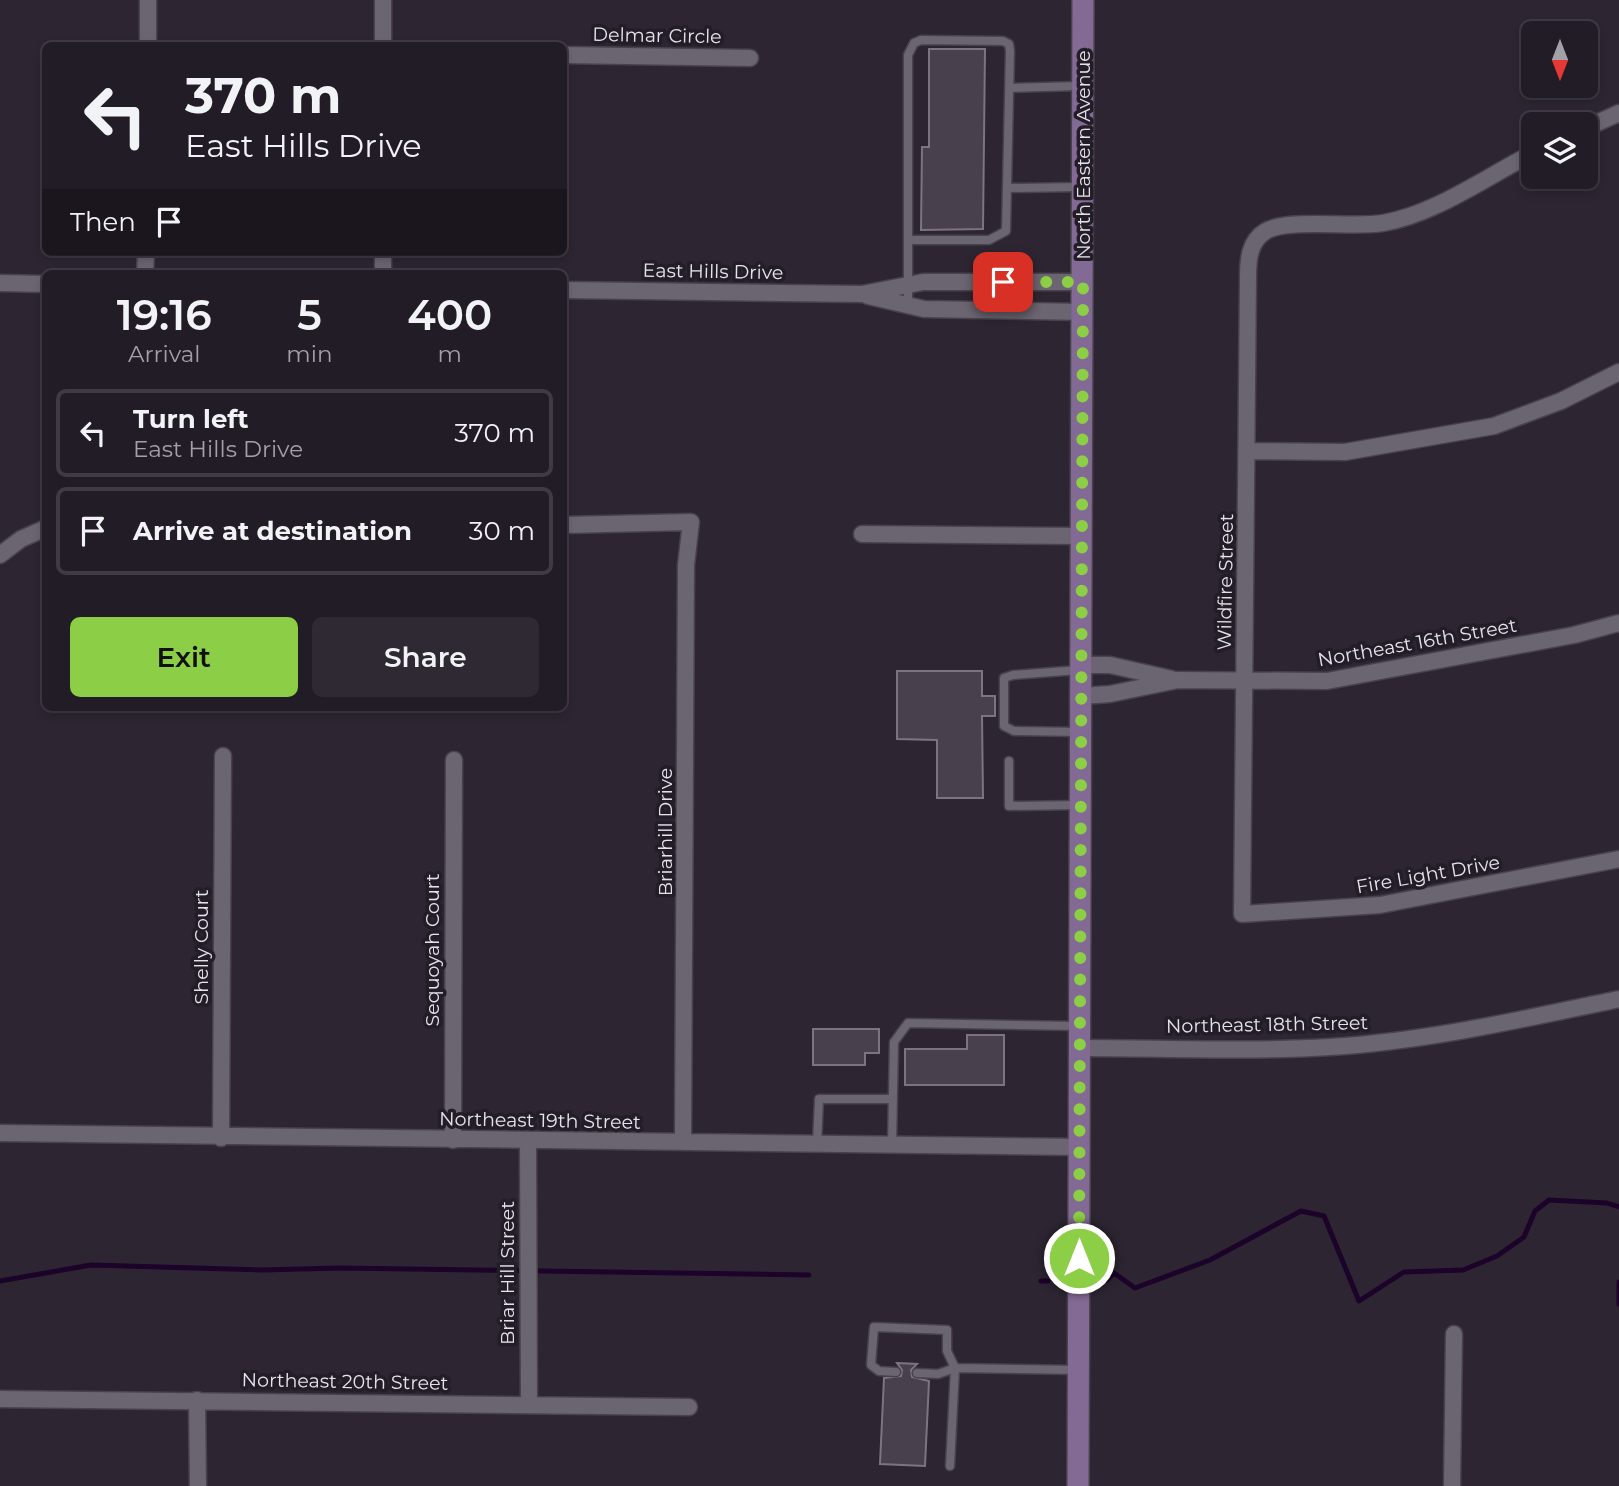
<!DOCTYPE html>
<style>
body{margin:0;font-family:Montserrat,sans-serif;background:#2e2932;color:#f1f3f6;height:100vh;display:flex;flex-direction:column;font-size:26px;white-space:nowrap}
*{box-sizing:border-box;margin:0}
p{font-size:23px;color:#a2a1a7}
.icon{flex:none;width:38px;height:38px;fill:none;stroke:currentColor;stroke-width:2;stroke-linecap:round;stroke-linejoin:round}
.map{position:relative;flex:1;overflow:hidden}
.drawer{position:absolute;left:42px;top:270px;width:525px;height:441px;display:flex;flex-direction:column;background:#221c26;border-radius:10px;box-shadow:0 4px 10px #0003,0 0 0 2px #3f3a43}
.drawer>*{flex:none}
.top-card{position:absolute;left:42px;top:42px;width:525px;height:214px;border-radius:10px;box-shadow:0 4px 10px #0003,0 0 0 2px #3f3a43;background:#221c26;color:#f1f3f6;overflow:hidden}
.needle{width:46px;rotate:180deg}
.buttons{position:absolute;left:1521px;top:21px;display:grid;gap:14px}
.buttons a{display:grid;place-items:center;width:77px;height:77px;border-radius:10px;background:#221c26;box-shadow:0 4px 10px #0003,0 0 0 2px #3f3a43;font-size:35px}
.pin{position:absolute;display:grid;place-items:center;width:60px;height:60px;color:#fff;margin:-30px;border-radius:14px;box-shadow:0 4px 10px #0006}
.me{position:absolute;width:77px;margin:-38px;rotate:0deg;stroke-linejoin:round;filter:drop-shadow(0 0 5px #0008)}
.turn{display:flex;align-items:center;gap:24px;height:147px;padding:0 28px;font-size:32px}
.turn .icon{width:91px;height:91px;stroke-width:2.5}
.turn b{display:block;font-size:49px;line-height:60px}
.then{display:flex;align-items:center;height:66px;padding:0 28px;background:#0003;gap:14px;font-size:26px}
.eta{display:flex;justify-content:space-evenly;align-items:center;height:119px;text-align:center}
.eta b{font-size:42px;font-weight:600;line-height:49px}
.action{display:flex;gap:14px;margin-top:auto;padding:14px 28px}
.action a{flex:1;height:80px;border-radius:10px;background:#8cce45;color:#111;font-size:28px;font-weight:600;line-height:80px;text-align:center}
.action a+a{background:#2e2932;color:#f1f3f6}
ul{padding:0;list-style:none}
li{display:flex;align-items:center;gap:21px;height:88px;margin:0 14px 10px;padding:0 14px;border:4px solid #3f3a43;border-radius:10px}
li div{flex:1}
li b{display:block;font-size:26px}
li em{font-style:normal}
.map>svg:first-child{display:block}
</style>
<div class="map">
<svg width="1619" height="1486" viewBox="0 0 1619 1486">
<rect width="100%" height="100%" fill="#2d2632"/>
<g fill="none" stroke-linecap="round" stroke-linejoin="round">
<!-- stream -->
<path stroke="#1c0329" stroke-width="5" d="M1107,1280L1114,1273L1135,1288L1210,1260L1301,1211L1324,1216L1359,1301L1404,1272L1463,1270L1497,1256L1524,1237L1535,1211L1549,1200L1607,1203L1619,1207
M0,1281L91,1265L263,1270L340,1268L809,1275
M1041,1281H1048
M1619,1282V1304"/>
</g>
<!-- building -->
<path fill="#48414d" stroke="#7c7481" stroke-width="2" d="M929,49H985L983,229L921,230L922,147H929Z
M897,671H982V696H995V716H982L983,798H937V740L897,739Z
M813,1029H879V1053H865V1065H813Z
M967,1035H1004V1085H905V1049H967Z
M897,1363L917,1364L911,1370L912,1377L929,1381L925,1466L880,1464L884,1378L901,1376L902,1370Z"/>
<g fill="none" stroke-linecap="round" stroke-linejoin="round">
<!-- lane casing -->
<g stroke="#47424b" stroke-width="11">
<path id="lane" d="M1010,88L1080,86
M1008,188L1080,187
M908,305V55L914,43L921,40L1003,41L1009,44L1010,51L1006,231L989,240H908
M1079,670L1013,675L1004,678V726L1014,731L1080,732
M1009,761V806L1078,805
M817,1144L819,1099H893
M892,1145L894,1042L908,1023L1079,1026
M896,1372L879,1371L871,1365L874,1327L947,1330V1351L955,1368L1078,1370
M917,1373L938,1374L955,1368L950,1466"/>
</g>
<!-- street casing -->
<g stroke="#47424b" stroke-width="19">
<path id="street" d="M148,46V0
M383,46V0
M564,55L750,58
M1586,128L1619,113
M1533,153C1486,177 1435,214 1383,223C1354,228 1287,218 1266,231C1249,241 1248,260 1248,278L1242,914L1380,905L1619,859
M145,273L146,252
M383,273V252
M0,283L46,284
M564,290L862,294L923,282H1083
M868,296L924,309L1083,312
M1247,451L1345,452L1494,426L1561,401L1619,372
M564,525L691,522L686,565L683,1141
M862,534L1083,536
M0,555L21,539L46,528
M1082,665H1110L1172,679
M1082,696L1110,694L1178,680L1327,681L1574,635L1619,623
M1079,1048C1162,1048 1247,1052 1330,1047C1427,1041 1524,1019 1619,999
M0,1133L1079,1147
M221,1138L223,756
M453,1140L454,760
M528,1142L529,1405
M0,1399L689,1407
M197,1400L198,1486
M1452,1486L1454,1334"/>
</g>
<!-- secondary casing -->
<g stroke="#47424b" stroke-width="24">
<path id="secondary" d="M1078,1486L1083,0"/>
</g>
<!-- lane -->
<use href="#lane" stroke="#6b6471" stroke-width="8"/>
<!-- street -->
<use href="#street" stroke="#6b6471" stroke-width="16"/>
<!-- secondary -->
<use href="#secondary" stroke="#836a94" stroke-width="21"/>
</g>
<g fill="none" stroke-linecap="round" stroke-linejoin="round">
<!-- route -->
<path stroke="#8cce45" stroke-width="12" stroke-dasharray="0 21.6" d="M1003,282H1083L1079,1258"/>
</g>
<g text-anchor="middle" stroke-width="7" stroke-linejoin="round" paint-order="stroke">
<!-- street labels -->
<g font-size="19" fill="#e6e2ea" stroke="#231d28">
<text transform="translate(657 35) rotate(1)" y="7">Delmar Circle</text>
<text transform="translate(1083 155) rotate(-90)" y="7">North Eastern Avenue</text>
<text transform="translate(713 271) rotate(1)" y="7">East Hills Drive</text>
<text transform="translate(1225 582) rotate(-89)" y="7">Wildfire Street</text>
<text transform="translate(1417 642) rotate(-10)" y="7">Northeast 16th Street</text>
<text transform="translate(665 832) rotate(-90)" y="7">Briarhill Drive</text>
<text transform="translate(1428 874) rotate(-10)" y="7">Fire Light Drive</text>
<text transform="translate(201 947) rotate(-90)" y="7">Shelly Court</text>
<text transform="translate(432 950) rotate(-90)" y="7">Sequoyah Court</text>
<text transform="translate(1267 1024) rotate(-1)" y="7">Northeast 18th Street</text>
<text transform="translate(540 1120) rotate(1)" y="7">Northeast 19th Street</text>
<text transform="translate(507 1273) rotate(-90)" y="7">Briar Hill Street</text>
<text transform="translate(345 1381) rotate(1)" y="7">Northeast 20th Street</text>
</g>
</g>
</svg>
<div class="buttons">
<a><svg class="needle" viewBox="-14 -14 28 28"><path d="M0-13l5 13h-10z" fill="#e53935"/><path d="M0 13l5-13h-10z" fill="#a2a1a7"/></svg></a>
<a><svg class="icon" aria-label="layers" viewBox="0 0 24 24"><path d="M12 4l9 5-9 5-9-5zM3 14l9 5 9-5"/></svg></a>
</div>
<div class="pin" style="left:1003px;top:282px;background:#d93025"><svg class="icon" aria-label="arrive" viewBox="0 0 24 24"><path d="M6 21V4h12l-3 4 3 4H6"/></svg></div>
<svg class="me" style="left:1079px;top:1258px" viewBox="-20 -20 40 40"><circle r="17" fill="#8cce45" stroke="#fff" stroke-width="3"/><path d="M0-11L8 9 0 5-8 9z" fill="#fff"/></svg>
<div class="top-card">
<div class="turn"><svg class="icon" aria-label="left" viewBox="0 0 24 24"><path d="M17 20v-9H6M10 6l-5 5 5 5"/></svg><div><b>370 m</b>East Hills Drive</div></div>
<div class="then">Then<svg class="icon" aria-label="arrive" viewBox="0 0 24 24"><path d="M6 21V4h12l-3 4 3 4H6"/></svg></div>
</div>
<section class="drawer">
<div class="eta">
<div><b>19:16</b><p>Arrival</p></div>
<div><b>5</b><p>min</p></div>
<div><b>400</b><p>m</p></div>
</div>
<ul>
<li><svg class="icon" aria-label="left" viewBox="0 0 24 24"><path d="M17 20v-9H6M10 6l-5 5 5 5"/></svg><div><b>Turn left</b><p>East Hills Drive</p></div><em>370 m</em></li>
<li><svg class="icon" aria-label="arrive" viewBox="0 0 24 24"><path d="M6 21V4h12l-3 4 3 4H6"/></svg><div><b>Arrive at destination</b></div><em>30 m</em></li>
</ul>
<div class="action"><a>Exit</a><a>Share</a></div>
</section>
</div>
